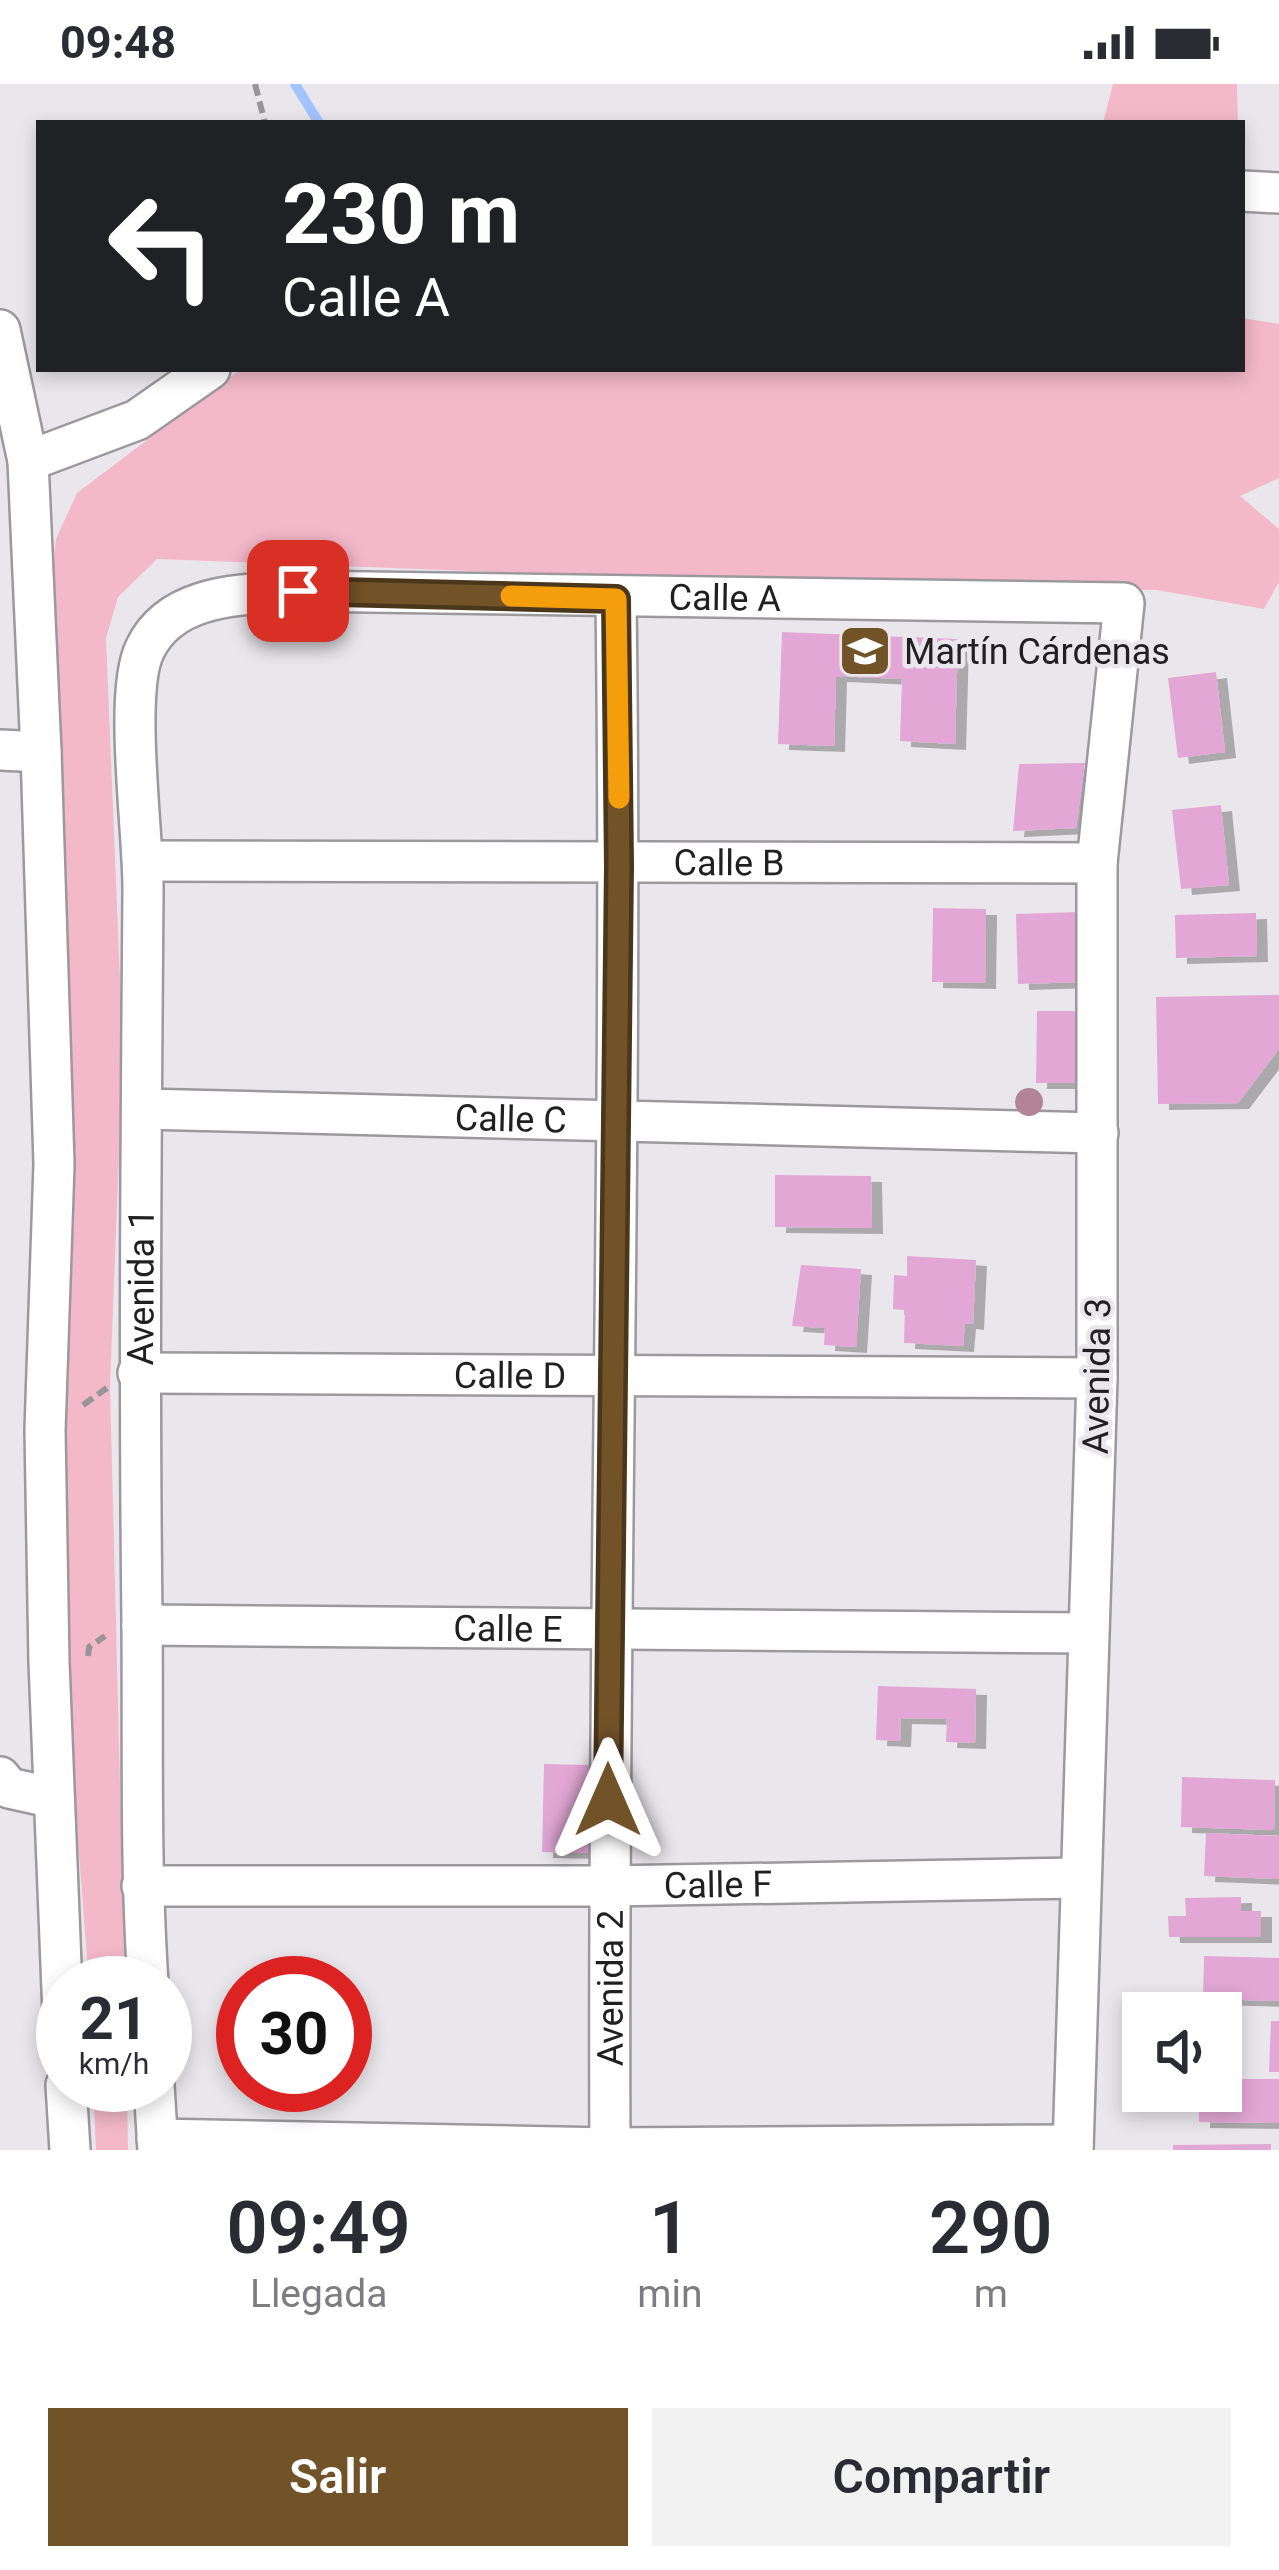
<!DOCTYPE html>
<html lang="es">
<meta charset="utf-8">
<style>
body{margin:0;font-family:Roboto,sans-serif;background:#f2f2f3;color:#2b2b33;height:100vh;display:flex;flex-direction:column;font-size:45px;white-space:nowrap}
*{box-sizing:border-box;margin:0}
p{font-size:39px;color:#7c7c81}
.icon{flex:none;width:66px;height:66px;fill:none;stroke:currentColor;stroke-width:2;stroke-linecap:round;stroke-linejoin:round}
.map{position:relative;height:2066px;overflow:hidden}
.details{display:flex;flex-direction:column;background:#fff;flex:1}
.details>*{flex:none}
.hud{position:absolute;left:36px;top:36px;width:1209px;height:252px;border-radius:0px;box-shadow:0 6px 18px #0003;background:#202124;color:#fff;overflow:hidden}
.tools{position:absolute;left:1122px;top:1908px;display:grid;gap:24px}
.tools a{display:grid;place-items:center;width:120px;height:120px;border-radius:0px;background:#fff;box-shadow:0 6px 18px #0003;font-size:60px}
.speed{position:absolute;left:36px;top:1872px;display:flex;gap:24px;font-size:60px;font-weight:700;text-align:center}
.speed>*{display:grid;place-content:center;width:156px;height:156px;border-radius:50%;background:#fff;box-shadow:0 6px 18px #0003;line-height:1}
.speed small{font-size:30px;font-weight:400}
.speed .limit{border:18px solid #d22;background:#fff;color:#111}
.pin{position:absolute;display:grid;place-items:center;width:102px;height:102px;color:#fff;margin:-51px;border-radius:24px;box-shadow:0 6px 18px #0006}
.me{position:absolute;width:132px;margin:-66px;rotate:0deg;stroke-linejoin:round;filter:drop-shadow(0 0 9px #0008)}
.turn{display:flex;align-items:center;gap:42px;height:252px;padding:0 48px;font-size:54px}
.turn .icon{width:156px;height:156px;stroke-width:2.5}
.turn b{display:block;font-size:84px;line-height:102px}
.eta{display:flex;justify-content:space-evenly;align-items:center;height:204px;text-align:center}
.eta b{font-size:72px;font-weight:600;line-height:84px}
.cta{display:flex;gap:24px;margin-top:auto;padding:24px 48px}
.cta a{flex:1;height:138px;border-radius:0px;background:#725328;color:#fff;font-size:48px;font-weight:600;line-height:138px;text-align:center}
.cta a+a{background:#f2f2f3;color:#2b2b33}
.status{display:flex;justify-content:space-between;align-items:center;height:84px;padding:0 60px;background:#fff;direction:ltr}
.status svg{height:33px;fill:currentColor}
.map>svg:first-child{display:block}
</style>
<div class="status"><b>09:48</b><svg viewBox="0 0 49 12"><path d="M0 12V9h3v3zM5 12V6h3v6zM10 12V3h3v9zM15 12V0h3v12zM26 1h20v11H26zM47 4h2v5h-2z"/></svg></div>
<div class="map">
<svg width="1279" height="2066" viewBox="0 0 1279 2066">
<defs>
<filter id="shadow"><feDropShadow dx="11" dy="6" stdDeviation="0" flood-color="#0004"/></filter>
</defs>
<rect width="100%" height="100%" fill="#eae7ec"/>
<!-- green -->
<path fill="#f3b8c9" d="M1113,0H1237L1238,39H1103Z
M1242,234L1279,240V394L1240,412L1279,445V498L1264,525L1157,506L753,498L157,475L118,513L106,554L123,968L110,1302L125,1899H89L59,1514L71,965L51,499L56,455L77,409L241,285H1242Z
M93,2001H127L128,2066H96Z"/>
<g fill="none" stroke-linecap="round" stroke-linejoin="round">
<!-- stream -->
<path stroke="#a2c3fd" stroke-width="10" d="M295,0L319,39"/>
</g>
<!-- building -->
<path fill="#e2a7d4" filter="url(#shadow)" d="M782,548L958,555L955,660L900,657L902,595L836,592L834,662L778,660Z
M1216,588L1225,668L1178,674L1168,594Z
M1085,679L1076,744L1013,747L1019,680Z
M1221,721L1229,801L1181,805L1172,726Z
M933,824L986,825L985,899L932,898Z
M1080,828L1082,898L1018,900L1016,830Z
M1256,829L1257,872L1176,874L1175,831Z
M1279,911V965L1238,1019L1158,1020L1156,913Z
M1037,927H1087V999H1036Z
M775,1091L871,1092L872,1144L775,1143Z
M907,1172L976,1176L973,1240L965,1239L963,1262L904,1259L905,1226L893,1225L894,1191L907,1192Z
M801,1181L861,1185L856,1263L824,1261L825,1244L792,1242Z
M878,1602L976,1605L975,1659L946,1658L947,1635L901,1634L900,1657L876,1656Z
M544,1680L590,1681L588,1769L542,1768Z
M1182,1693L1275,1696L1274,1746L1181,1743Z
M1206,1749L1279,1752V1795L1204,1792Z
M1241,1813V1827H1261V1853H1169L1168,1832H1186L1185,1814Z
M1204,1872L1279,1874V1917L1203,1915Z
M1271,1937H1279V1988H1269Z
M1221,1995H1279V2039L1199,2038V2007H1221Z
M1271,2060V2066H1173V2061Z"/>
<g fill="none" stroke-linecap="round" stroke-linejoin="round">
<!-- minor casing -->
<g stroke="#9c999e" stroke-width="44">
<g id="minor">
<path d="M1242,107L1279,109"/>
<path d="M0,246L28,377L41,668L54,1080L45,1346L49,1578L63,1931"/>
<path d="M28,377L137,336L210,285"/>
<path d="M0,666L41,668"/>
<path id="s1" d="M144,777L1097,779"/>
<path id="s2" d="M142,1025L1098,1049"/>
<path id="s3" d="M138,1289L1097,1294"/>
<path id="s4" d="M142,1541L1088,1549"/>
<path d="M0,1693L9,1704L54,1714"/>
<path id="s5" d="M142,1802H608L1080,1794"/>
<path id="s6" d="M148,1899C140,1778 143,1657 142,1536C139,1293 141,1051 143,808C144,752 123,609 145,565C172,508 245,511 298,507L1124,519L1097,779V1294L1073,2066"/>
<path d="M66,2001L70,2066"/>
<path d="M154,2001L158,2066"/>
<path d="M157,2055L610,2064L1073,2061"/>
<path id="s7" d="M610,2066C607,1549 623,1032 616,515"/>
</g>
</g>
<!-- path -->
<path stroke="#979598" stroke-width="6" stroke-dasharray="12 6" stroke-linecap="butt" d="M255,0L265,39
M83,1321L107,1304
M88,1572L89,1563L105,1552"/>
<!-- minor -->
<use href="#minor" stroke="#fff" stroke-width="39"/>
</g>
<!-- trees -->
<circle fill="#b38397" cx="1029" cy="1018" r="14"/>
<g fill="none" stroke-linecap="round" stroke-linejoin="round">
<!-- route casing -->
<g stroke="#4a361a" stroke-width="30">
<path id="route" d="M298,507L616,515L619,782L608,1716"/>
</g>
<!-- route -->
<use href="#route" stroke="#725328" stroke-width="21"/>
<!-- slow -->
<path stroke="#f59e0b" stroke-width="21" d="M511,512L616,515L619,714"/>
</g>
<!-- icons -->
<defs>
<g id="school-square" transform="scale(2.7)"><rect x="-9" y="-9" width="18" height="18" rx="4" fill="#725328" stroke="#eae7ec"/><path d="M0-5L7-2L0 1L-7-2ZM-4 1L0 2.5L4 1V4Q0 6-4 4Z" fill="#fff"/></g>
</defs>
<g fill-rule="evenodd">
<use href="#school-square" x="865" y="567"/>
</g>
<g text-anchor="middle" stroke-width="9" stroke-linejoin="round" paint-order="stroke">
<!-- street labels -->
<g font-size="36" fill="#201f21" stroke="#eae7ec">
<text dy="13" stroke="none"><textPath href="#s6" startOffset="1935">Calle A</textPath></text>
<text dy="13" stroke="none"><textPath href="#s1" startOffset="585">Calle B</textPath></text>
<text dy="13" stroke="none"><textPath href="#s2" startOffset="369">Calle C</textPath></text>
<text dy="13" stroke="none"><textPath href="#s6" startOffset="696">Avenida 1</textPath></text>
<text dy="13" stroke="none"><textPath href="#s3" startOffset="372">Calle D</textPath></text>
<text transform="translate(1096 1292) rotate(-89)" y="13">Avenida 3</text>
<text dy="13" stroke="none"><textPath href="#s4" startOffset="366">Calle E</textPath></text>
<text dy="13" stroke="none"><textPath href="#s5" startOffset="576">Calle F</textPath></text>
<text dy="13" stroke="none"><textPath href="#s7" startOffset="162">Avenida 2</textPath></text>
</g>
<!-- poi labels -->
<g font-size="36" fill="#201f21" stroke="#eae7ec" text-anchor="start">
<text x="904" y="580">Martín Cárdenas</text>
</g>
</g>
</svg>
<div class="tools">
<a><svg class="icon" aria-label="sound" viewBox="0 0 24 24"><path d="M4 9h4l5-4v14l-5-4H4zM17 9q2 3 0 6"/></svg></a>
</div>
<div class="speed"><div>21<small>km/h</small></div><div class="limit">30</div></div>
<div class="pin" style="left:298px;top:507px;background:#d93025"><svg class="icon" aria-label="arrive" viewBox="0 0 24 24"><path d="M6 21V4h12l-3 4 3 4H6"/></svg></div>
<svg class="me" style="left:608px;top:1716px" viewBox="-20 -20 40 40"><path d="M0-17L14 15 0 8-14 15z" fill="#725328" stroke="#fff" stroke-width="4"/></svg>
<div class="hud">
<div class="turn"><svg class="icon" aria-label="left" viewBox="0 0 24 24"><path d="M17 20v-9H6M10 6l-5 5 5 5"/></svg><div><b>230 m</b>Calle A</div></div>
</div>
</div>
<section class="details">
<div class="eta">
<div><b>09:49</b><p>Llegada</p></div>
<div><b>1</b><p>min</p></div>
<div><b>290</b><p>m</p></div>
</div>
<div class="cta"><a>Salir</a><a>Compartir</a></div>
</section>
